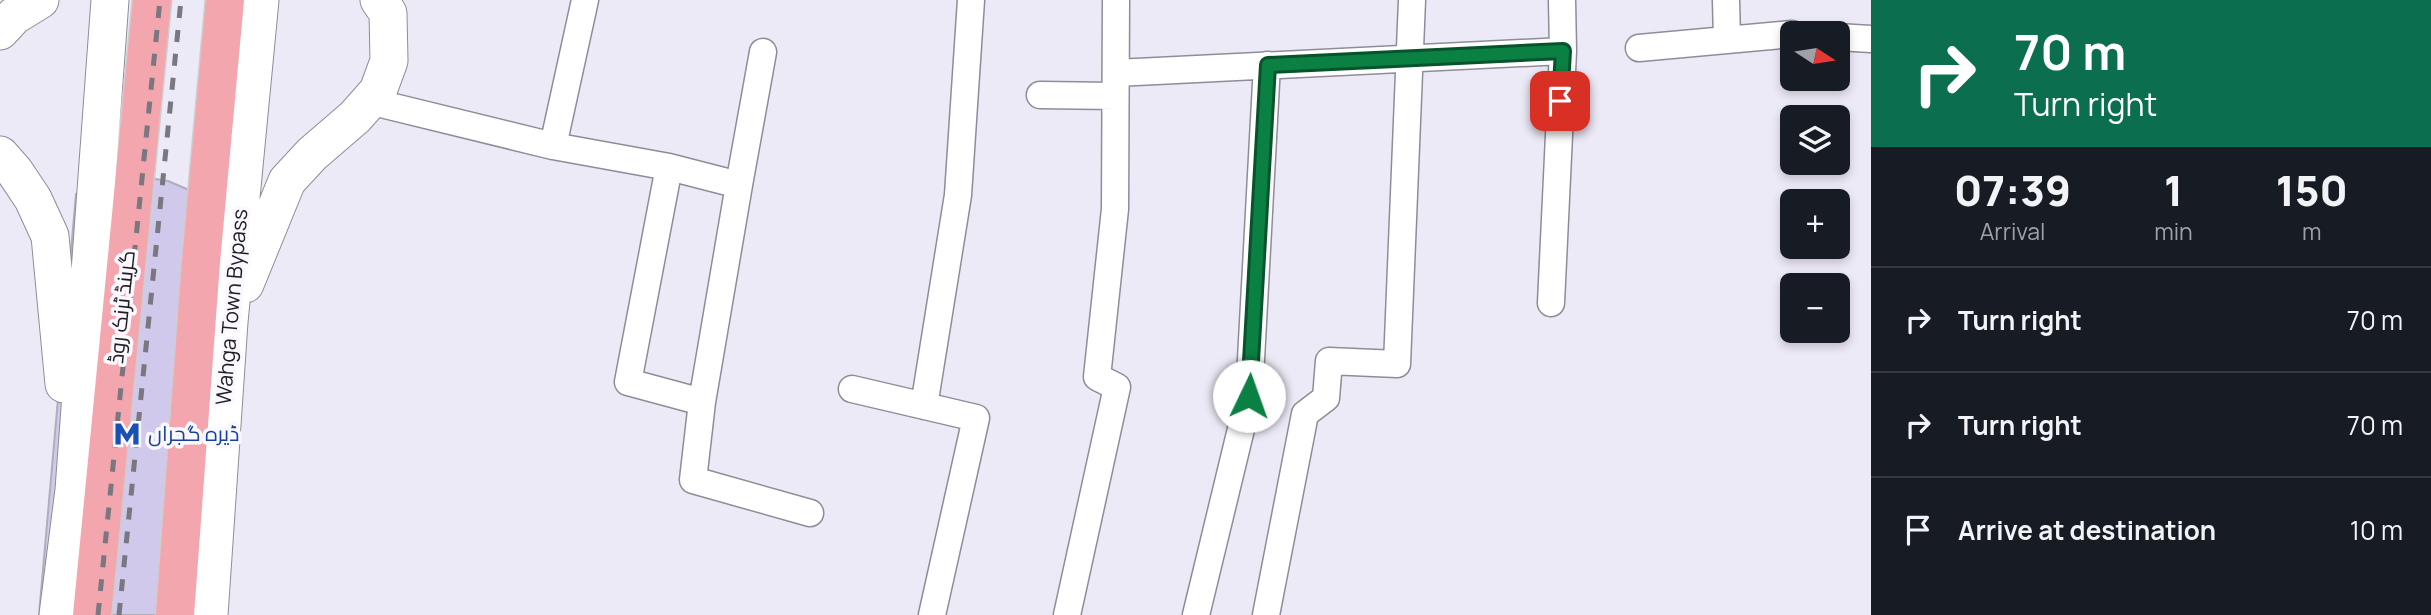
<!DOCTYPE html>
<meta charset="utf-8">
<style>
body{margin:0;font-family:Manrope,Cairo,sans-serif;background:#20242c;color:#f1f3f6;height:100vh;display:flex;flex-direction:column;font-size:26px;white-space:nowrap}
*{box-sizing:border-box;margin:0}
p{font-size:23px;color:#9ea1a6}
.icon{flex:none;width:38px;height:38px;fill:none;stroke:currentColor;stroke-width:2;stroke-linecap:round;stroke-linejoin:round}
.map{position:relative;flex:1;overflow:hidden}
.panel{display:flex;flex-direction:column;background:#171b24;width:560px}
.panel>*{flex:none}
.hud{background:#0b6e4f;color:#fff;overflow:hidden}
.needle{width:46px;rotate:102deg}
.tools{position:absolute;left:1780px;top:21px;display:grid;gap:14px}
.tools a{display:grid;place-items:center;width:70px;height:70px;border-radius:10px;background:#171b24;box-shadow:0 4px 10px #0003;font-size:35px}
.pin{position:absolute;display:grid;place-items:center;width:60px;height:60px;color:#fff;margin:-30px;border-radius:14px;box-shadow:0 4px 10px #0006}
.me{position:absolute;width:77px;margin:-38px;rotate:3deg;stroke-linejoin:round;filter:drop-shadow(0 0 5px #0008)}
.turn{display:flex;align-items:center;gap:24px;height:147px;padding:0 28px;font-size:32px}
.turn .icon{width:91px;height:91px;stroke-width:2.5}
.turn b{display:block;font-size:49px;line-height:60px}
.eta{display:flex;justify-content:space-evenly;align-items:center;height:119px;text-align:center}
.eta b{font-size:42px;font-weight:800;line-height:49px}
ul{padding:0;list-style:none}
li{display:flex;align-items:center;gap:21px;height:105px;padding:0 28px;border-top:2px solid #363941}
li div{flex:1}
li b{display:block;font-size:26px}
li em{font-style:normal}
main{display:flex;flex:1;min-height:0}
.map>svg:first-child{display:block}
</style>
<main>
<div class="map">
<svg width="1871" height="615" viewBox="0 0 1871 615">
<rect width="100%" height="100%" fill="#edeaf7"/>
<!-- building -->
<path fill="#d1c9ec" stroke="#b0aeba" stroke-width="2" d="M143,177L168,181L189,190L165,615H39L76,194L91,183Z"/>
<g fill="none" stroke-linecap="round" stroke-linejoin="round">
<!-- street casing -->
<g stroke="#8f8c98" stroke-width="29">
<path id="street" d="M585,0L553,146L669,167L739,185L763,52
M1726,0L1727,40
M1838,37L1871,39
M1639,48L1792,34
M1116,73L1563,51L1562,0
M1040,95L1115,96
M369,101L553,146
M669,167L628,382L702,402
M739,185L702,402L693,480L810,513
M1551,303L1563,51
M852,389L976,418L932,615
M924,406L958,195L971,0
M1067,615L1117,387L1097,377L1115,209L1116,0
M1196,615L1249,396L1267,65
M1266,615L1305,414L1326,398L1329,361L1397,364L1412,0"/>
</g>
<!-- secondary casing -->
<g stroke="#8f8c98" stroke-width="39">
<path id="secondary" d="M0,31L14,16L40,0
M0,155L15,172L33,199L50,236L64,384
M245,284L287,181L312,154L355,117L378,91L389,61L388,13L379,0
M58,615L74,490L110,0
M209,615L229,322L260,0"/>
</g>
<!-- primary casing -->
<g stroke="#cececf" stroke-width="41">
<path id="primary" d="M92,615L152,0
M175,615L201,262L225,0"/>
</g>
<!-- street -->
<use href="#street" stroke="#fff" stroke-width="26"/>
<!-- secondary -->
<use href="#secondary" stroke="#fff" stroke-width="37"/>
<!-- primary -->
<use href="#primary" stroke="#f3a6ad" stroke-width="38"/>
<!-- rail -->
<path stroke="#79777f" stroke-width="5" stroke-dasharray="12 12" stroke-linecap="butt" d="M98,615L160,0
M119,615L181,0"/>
</g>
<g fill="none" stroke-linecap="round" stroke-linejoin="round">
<!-- route casing -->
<g stroke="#07532c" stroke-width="18">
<path id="route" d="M1249,396L1268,65L1563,51L1560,101"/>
</g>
<!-- route -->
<use href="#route" stroke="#0b8043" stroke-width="12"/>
</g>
<!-- icons -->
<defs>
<g id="metro-bare" transform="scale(2.1)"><path d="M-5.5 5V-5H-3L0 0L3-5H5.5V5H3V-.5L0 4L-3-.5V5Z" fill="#1a4fb4" stroke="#faf8fe" stroke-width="2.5" paint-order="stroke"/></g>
</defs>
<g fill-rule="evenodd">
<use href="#metro-bare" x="127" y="434"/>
</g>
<g text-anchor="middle" stroke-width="7" stroke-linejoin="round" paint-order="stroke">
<!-- street labels -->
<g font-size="21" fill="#1f1e23" stroke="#faf8fe">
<text transform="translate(122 307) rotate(-84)" y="7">گرینڈ ٹرنک روڈ</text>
<text transform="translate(232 307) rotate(-85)" y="7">Wahga Town Bypass</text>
</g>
<!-- transit labels -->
<g font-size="21" fill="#164399" stroke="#faf8fe" text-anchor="start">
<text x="148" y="441">ڈیرہ گجراں</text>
</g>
</g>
</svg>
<div class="tools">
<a><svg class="needle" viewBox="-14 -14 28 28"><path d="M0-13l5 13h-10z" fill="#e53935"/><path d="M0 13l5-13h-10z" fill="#9ea1a6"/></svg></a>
<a><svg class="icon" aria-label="layers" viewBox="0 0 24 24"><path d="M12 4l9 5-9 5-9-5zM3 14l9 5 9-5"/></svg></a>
<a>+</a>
<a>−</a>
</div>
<div class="pin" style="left:1560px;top:101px;background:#d93025"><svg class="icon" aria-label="arrive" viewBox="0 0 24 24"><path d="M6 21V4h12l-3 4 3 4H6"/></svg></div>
<svg class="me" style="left:1249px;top:396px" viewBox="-20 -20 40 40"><circle r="19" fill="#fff"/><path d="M0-13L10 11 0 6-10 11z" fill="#0b8043"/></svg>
</div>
<section class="panel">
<div class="hud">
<div class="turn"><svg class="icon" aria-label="right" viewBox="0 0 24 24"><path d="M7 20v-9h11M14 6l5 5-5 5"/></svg><div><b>70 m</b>Turn right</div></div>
</div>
<div class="eta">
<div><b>07:39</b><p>Arrival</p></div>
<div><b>1</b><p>min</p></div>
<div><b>150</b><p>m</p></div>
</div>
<ul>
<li><svg class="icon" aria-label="right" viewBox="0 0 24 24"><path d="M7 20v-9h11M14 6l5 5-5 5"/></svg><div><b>Turn right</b></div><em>70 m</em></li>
<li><svg class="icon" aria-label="right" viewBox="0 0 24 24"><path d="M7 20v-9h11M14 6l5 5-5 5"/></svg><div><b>Turn right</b></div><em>70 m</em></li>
<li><svg class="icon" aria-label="arrive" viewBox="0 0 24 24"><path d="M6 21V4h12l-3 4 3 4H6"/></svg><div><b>Arrive at destination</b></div><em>10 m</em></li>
</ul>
</section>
</main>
